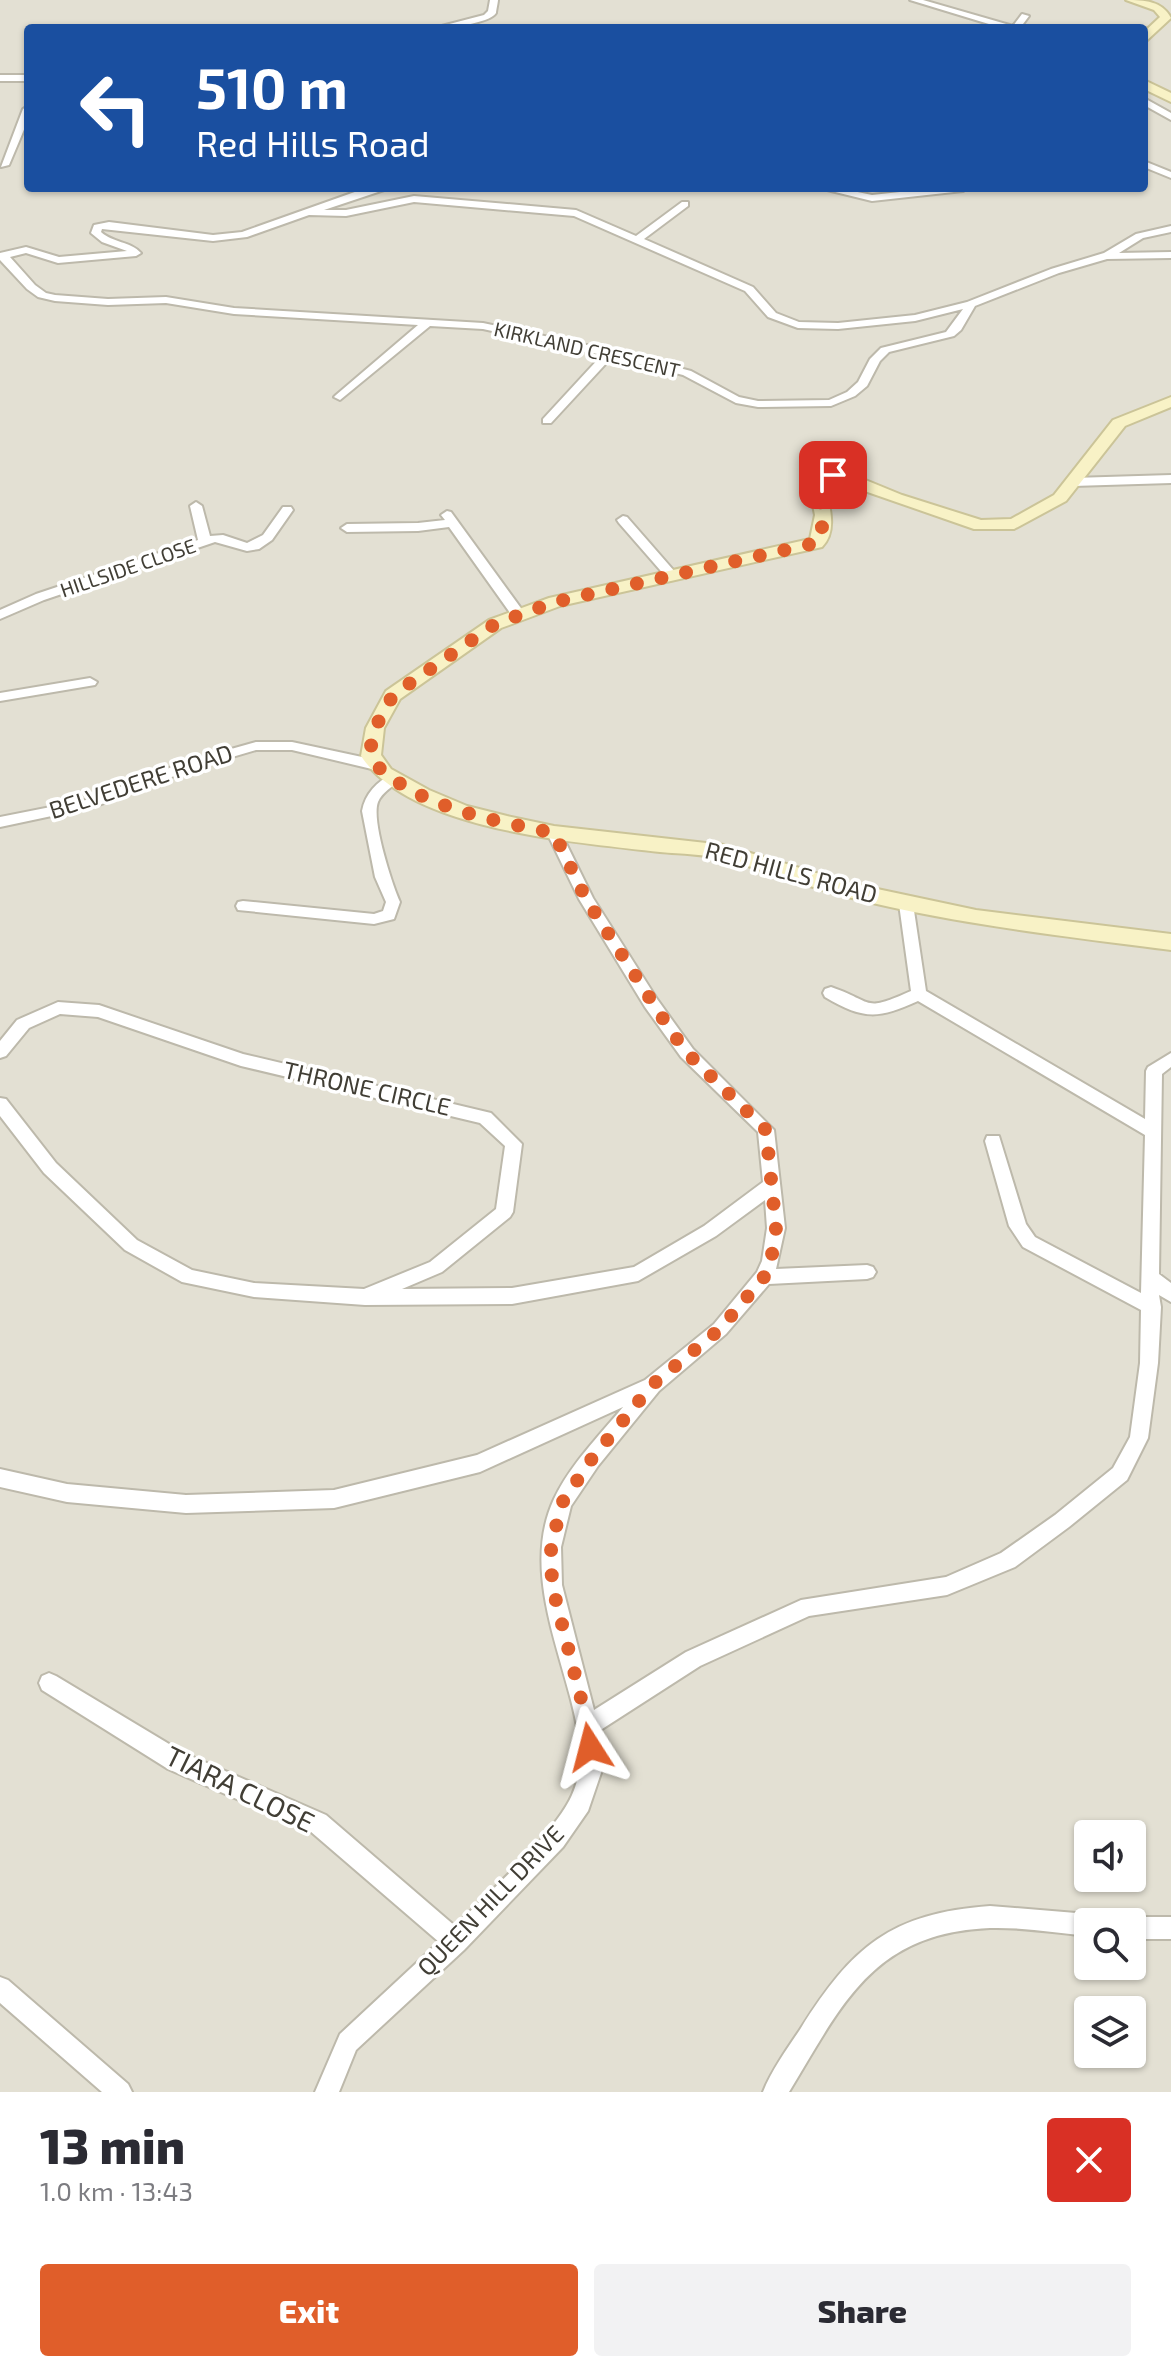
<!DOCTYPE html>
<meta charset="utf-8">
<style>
body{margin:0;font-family:"Exo 2",sans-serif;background:#f2f2f3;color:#2b2b33;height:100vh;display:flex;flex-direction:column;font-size:30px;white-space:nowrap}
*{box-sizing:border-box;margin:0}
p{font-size:26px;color:#7c7c81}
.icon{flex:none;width:44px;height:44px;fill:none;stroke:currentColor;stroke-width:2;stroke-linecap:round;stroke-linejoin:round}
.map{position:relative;height:2092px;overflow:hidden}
.side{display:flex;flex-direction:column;background:#fff;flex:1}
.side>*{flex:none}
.guide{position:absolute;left:24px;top:24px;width:1124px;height:168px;border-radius:8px;box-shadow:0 2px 6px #0004;background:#1a4fa0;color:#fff;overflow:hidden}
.tools{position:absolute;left:1074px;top:1820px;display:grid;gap:16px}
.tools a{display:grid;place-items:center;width:72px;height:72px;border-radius:8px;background:#fff;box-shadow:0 2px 6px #0004;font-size:40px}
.pin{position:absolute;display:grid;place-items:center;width:68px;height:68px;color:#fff;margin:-34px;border-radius:16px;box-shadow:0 4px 12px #0006}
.me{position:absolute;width:88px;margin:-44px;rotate:351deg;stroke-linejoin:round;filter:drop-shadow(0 0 6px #0008)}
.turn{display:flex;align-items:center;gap:28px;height:168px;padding:0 40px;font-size:36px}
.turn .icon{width:104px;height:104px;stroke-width:2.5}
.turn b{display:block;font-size:56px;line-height:68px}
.round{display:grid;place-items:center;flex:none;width:84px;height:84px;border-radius:8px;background:#f2f2f3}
.overview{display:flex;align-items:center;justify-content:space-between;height:136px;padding:0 40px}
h1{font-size:48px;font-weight:800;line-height:60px}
.button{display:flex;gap:16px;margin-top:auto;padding:16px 40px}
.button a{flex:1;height:92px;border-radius:8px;background:#e05e2a;color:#fff;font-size:32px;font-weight:800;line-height:92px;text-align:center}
.button a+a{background:#f2f2f3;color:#2b2b33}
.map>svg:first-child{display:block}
</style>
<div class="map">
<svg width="1171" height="2092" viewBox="0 0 1171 2092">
<rect width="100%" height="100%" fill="#f0eee4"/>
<!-- residential -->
<path fill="#e3e0d3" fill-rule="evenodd" d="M0,0H1171V2092H0ZM28,28H1144V188H28ZM1088,1834H1132V1878H1088ZM1088,1922H1132V1966H1088ZM1088,2010H1132V2054H1088Z"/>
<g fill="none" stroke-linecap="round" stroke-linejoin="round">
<!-- minor casing -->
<g stroke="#bdb9ab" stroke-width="4">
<path id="minor" d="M490,0H498C498,2 496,11 496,13C489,24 446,28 434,28L484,15L488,11Z
M910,0H923L1013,26L1022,14L1029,16L1020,28H1002Z
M0,75H28V81H0Z
M1144,98L1171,113V120L1144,105Z
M28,106V120L9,165L1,167L23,109Z
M1144,161L1171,172V178L1144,167Z
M366,188H390L324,210H346L414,196L576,210L636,236L682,202H688V206L644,239L753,287L776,313L799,322L838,323L915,315L967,302L1051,269L1104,253L1136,234L1171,226V232L1143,238L1119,253L1171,252V258L1107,259L1059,273L975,306L961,330L954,336L889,352L880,361L867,386L855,396L831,406L758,407L736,403L683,375L612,357L551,423H543V419L602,355L483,329L430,326L340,400L334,397L336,395L418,325L234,314L166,303L108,305L55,301L38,297L27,289L0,260V253L26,247L59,257L127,251L102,242L91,233L94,225L109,222L213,235L242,232ZM414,202L574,216L745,291L768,317L798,328L838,329L915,321L963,309L946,332L881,348L870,359L858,382L847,392L829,400L758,401L739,397L691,371L610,350L483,323L234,308L166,297L108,299L55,295L46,293L35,285L10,257L26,253L58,263L136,256L141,253C130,241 113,243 101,232L102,229L213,241L247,237L309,215L346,216Z
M819,188H838L872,195L937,188H968L963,191L872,201Z
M1171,475V483L1073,486L1067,482L1073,478Z
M196,502L202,506L210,536L223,535L247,543L263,535L283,507H291L293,510L272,540L259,549L247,551L215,542L44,600L0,619V610L36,594L198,540L190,506Z
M447,511L451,512L523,611V617H513L449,527L418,531L347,532L341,528L347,524L418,523L445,520L441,515Z
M623,516L627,517L675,572V578H667L619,523L617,520Z
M90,678L97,682L95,685L0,701V693Z
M256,742H292L376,760L383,765L376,770L292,750H256L195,768L94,807L0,827V817L86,800L185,762Z
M393,774L400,779C393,787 382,792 378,802C371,820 392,884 400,902L394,919L374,924L238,910L236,906L238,902L243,901L374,914L383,911L386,902L375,877L362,811C365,794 377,781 393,774Z
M554,828L561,833L593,898L657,999L693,1049L774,1130L785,1228L776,1269L867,1265L873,1267L876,1272L873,1277L867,1279L769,1284L726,1334L659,1391L598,1466L571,1506L561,1547L562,1585L594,1710L686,1652L801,1600L946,1577L1001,1553L1055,1515L1113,1468L1130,1437L1140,1363L1141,1310L1023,1247L1009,1226L985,1141L987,1136H999L1026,1224L1035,1237L1141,1293L1145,1135L918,1001C878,1019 864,1020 825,997L823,993L825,989L831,987C875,1002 862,1013 911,991L899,904L901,900H911L913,904L926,991L1145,1119L1146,1071L1148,1067L1171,1053V1067L1162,1074L1159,1274L1171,1283V1302L1159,1295L1161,1307L1158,1363L1148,1438L1127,1480L1069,1527L1015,1567L947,1595L809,1616L700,1666L599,1731L603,1767L588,1811L563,1847L464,1950L356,2050L339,2092H315L340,2034L439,1942L310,1831L168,1769L42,1690L39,1683L42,1676L49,1673L56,1676L184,1753L326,1815L455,1926C488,1893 554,1835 572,1795C586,1764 579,1732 571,1700C555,1637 524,1563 554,1499C570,1465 599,1436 623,1407L480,1472L334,1508L186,1513L67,1502L0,1487V1469L67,1484L186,1495L334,1490L477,1455L645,1380L714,1324L757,1272L762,1261L767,1228L765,1200L716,1236L638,1281L512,1304L365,1305L254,1297L182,1282L125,1250L44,1173L0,1116V1098L6,1099L56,1163L137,1240L192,1270L254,1283L364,1289L430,1262L496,1209L505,1146L480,1123L241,1066L98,1017L60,1014L29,1028L6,1056L0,1058V1041L17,1020L58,1002L99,1005L243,1054L491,1113L522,1144L513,1212L510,1217L442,1272L402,1289L512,1288L634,1267L704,1226L763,1182L758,1132L681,1057L645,1007L579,899L547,833Z
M990,1906L1088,1914L1096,1917L1098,1922H1088V1936C1056,1933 1023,1927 990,1928C873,1933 843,2003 789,2092H763C772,2069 788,2048 801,2028C852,1947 891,1913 990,1906Z
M1132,1917H1171V1939H1132V1922H1123Z
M0,1977L8,1980L128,2084L132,2092H102L0,2003Z"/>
</g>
<!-- secondary casing -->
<g stroke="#cbc498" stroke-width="4">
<path id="secondary" d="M1126,0C1145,0 1162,1 1171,18L1144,43V32L1160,17L1154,10Z
M1144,80L1171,93V102L1144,89Z
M1171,397V407L1125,426L1066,501L1014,529H974L833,480L825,485C829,505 838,531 822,547L560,606L501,628L400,699L384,728L381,755L391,769L429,790L467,806L507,816L554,826L724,845L849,883L976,910L1171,934V950C1063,936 954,924 848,897C807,887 767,870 726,860C705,854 681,854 660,852C577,842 410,831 361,756L366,728L386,691L489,620L549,598L810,539L815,515L809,485L815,475L833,470L846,472L902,495L981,520L1011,519L1054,495L1113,420Z"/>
</g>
<!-- minor -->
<use href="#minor" fill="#fff" fill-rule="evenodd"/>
<!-- secondary -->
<use href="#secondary" fill="#f8f2c6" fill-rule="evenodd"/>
</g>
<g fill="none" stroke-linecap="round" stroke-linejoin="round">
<!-- route -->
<path stroke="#e05e2a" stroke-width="14" stroke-dasharray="0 25.2" d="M590,1747L588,1726L552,1585L551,1547L562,1503L591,1460L652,1385L720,1329L764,1277L771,1261L776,1228L766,1130L687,1053L669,1028L586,899L554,833C493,820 423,809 376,765L371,746L375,728L393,695L495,624L555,602L816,543L821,538L823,515L817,485L821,478L833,475"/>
</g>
<g text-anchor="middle" stroke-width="7" stroke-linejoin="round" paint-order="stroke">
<!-- far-street labels -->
<g font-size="20" fill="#413e35" stroke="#fff">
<text transform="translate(587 350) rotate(13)" y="7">KIRKLAND CRESCENT</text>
<text transform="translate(128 568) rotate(-19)" y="7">HILLSIDE CLOSE</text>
</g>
<!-- street labels -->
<g font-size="24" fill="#413e35" stroke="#fff">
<text transform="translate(141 782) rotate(-18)" y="8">BELVEDERE ROAD</text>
<text transform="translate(791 873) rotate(15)" y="8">RED HILLS ROAD</text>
<text transform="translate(367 1089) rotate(13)" y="8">THRONE CIRCLE</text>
<text transform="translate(491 1901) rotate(-46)" y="8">QUEEN HILL DRIVE</text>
</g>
<!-- near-street labels -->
<g font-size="28" fill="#413e35" stroke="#fff">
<text transform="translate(240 1789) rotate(26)" y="10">TIARA CLOSE</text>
</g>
</g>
</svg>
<div class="tools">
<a><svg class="icon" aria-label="sound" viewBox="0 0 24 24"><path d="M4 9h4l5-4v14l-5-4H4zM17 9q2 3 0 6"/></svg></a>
<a><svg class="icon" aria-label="search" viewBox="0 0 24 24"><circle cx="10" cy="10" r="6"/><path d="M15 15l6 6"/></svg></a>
<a><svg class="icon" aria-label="layers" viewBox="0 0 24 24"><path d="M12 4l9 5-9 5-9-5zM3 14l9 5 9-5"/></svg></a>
</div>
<div class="pin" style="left:833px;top:475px;background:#d93025"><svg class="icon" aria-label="arrive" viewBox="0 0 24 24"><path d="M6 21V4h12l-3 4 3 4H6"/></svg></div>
<svg class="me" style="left:590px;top:1747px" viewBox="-20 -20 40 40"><path d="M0-17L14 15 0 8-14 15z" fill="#e05e2a" stroke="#fff" stroke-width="4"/></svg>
<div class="guide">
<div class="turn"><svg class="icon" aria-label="left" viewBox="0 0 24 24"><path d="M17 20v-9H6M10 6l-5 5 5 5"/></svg><div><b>510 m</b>Red Hills Road</div></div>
</div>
</div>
<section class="side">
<div class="overview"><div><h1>13 min</h1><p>1.0 km · 13:43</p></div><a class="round" style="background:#d93025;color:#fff"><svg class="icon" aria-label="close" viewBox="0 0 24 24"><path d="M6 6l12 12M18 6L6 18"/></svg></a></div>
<div class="button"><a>Exit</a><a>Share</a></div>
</section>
